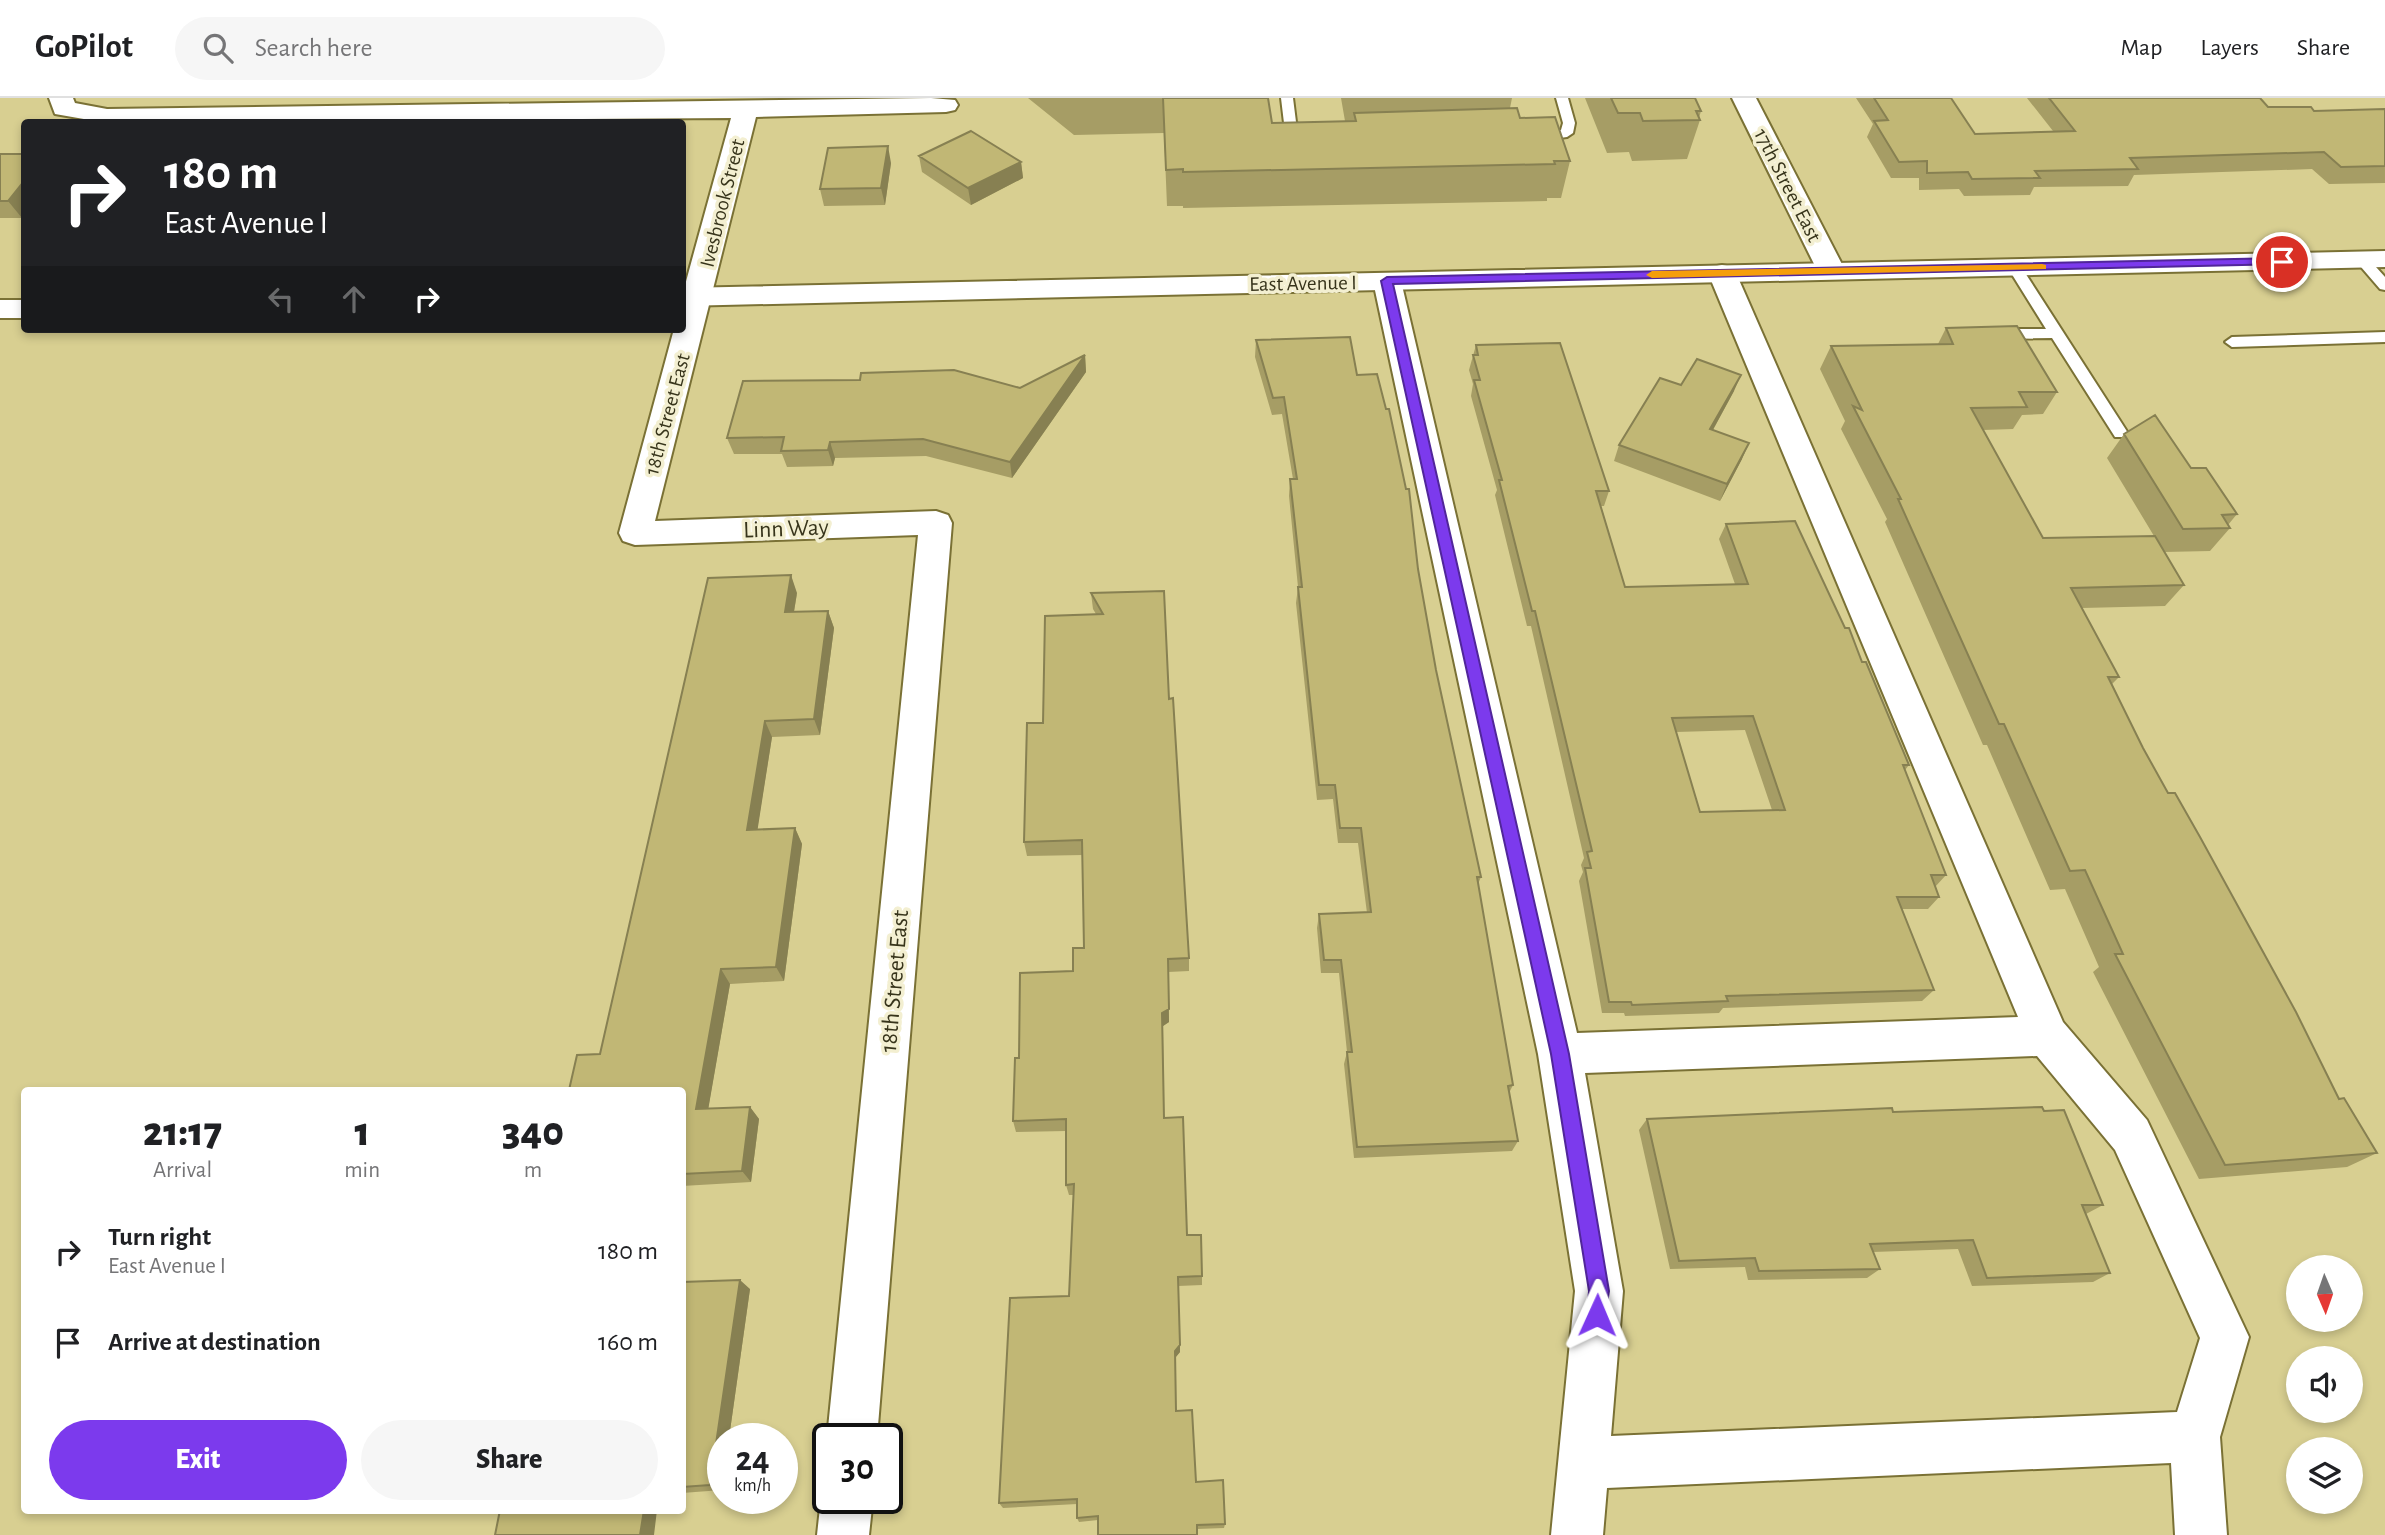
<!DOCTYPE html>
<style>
body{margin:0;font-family:"Alegreya Sans",sans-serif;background:#f6f6f6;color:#202124;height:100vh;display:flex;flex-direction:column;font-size:26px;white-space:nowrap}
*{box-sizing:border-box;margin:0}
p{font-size:23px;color:#757577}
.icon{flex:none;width:38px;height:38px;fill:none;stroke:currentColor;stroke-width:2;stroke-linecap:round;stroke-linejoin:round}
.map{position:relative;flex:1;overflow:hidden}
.sheet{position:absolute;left:21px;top:989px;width:665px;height:427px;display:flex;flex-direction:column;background:#fff;border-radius:7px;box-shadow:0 4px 10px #0003}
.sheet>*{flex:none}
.top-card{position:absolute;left:21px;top:21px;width:665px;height:214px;border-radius:7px;box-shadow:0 4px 10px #0003;background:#202124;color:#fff;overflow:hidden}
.needle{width:46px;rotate:178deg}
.tools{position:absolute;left:2286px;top:1157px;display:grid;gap:14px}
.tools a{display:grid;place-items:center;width:77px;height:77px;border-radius:50%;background:#fff;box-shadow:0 4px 10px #0003;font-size:35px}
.speed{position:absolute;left:707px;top:1325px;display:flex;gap:14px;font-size:35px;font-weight:700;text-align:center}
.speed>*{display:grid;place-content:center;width:91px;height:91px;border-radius:50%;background:#fff;box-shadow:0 4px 10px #0003;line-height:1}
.speed small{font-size:18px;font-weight:400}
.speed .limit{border:4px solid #111;border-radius:10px;background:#fff;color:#111}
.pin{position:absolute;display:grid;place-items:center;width:60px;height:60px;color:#fff;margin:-30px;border:4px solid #fff;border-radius:50%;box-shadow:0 2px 7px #0007}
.me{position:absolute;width:77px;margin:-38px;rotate:1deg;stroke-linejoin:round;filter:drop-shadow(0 0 5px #0008)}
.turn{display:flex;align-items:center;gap:24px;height:147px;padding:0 28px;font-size:32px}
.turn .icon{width:91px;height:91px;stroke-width:2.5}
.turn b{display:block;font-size:49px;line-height:60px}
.lanes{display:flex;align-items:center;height:66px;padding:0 28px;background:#0003;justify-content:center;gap:35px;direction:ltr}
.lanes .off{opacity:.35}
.eta{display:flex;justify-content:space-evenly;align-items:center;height:119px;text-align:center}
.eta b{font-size:42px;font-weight:800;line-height:49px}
.action{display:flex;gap:14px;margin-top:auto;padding:14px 28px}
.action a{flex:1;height:80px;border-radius:42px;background:#7c3aed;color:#fff;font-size:28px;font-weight:800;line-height:80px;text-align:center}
.action a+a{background:#f6f6f6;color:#202124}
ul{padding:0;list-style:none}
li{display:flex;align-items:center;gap:21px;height:91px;padding:0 28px}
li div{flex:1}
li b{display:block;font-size:26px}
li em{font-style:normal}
header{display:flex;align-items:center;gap:42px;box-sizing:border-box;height:98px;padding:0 35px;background:#fff;border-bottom:2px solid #e0e0e0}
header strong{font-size:33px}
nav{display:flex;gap:38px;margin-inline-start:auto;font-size:24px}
.search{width:490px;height:63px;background:#f6f6f6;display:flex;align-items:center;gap:18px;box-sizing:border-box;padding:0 24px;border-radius:38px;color:#757577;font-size:26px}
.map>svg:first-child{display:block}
</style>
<header>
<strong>GoPilot</strong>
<div class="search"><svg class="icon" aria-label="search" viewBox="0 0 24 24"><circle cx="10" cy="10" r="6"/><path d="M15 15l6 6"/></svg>Search here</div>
<nav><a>Map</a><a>Layers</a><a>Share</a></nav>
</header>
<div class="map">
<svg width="2385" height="1437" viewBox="0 0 2385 1437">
<rect width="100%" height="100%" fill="#d8cf91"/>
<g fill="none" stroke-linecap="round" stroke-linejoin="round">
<!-- service casing -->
<g stroke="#7a7135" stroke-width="4">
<path id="service" d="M1281,0H1293L1296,24L1312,43L1310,46H1302L1284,25Z
M1556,0H1568L1575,25L1573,35L1567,39L1531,44V38L1561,32L1563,25Z
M2362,158L2367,159L2385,179V192L2380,191L2355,162Z
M2015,166L2020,167L2128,335L2125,339H2115L2052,240L1998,241L1991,236L1998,231H2046L2008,170Z
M2385,234V244L2232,249L2225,244L2232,239Z"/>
</g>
<!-- minor casing -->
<g stroke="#7a7135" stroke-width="4">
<path id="minor" d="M49,0H73L75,5L107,11L931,0L955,2L958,7L955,12L946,14L756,19L655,423L936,413L948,417L952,425L877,1340L828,1343L827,1340L918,437L635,447L623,443L619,435L674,231H682V198L731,20L101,24L55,16Z
M1732,0H1756L1846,174L1842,180H1822L1818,174Z
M1722,167L1732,169L1736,175L2063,924L2147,1022L2249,1239L2220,1339L2227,1437H2175L2171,1365L1607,1390L1603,1437H1551L1575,1193L1538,956L1373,183L1377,177L1387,175L1397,177L1401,183L1577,935L2018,919L1708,175L1712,169ZM2037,958L2115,1052L2200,1240L2177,1314L1611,1338L1623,1193L1585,975Z
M828,1384V1400H873L869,1437H817L821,1400Z"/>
</g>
<!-- primary casing -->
<g stroke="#7a7135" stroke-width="4">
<path id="primary" d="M2385,153V169L682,208V190Z
M0,202H24V220H0Z"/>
</g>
<!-- service -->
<use href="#service" fill="#fff" fill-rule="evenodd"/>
<!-- minor -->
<use href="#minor" fill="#fff" fill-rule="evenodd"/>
<!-- primary -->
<use href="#primary" fill="#fff" fill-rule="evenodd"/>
</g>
<!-- wall -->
<path fill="#a69d65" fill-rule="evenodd" d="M1028,0H1268L1272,25L1345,23L1341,0H1512L1510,10L1520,20L1570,63L1561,100H1547V103L1183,110V108H1167L1164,35L1074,37Z
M1585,0H1695L1701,13L1699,20L1700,22L1687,61L1632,63L1629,54L1607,55Z
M1856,0H1951L1975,36L2053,33L2027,0H2260L2268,9L2314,13L2385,11V85L2329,86L2312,71L2134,77L2128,88L2034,89L2030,97L1964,98L1959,91L1919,92V80H1891L1867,39L1873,26Z
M0,56H24V116L22,120H0Z
M919,58L1021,64L1023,80L971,107L922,74Z
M891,65L885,107L824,108L820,91Z
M1946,230L2057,294L2043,316L2022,317L2013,331L1983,332L2043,440L2154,438L2107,360L2124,336L2191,370L2237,416L2228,427L2230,430L2210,453L2164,454L2184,487L2165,508L2082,510L2119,579L2112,586L2143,650L2339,1001L2377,1055L2347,1069L2199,1081L2093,874L2099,869L2065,791L2050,792L1987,647H1983L1885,424L1887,421L1841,331L1845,323L1820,271L1831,248L1938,246Z
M1256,242L1357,277L1418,471L1436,572L1481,779L1478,786L1513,987L1509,995L1518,1043L1512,1053L1354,1060L1344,966L1347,954L1339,875H1321L1317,830L1319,816L1367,815L1358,745H1338L1333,701L1317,702L1296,505L1298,489L1289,398L1290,381H1293L1282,316L1272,317L1255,259Z
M1476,247L1609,393L1604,408H1601L1625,489L1735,486L1719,441L1726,426L1845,530L1862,564L1909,667L1905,672L1946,777L1935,789L1939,799L1928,811H1902L1934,892L1922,903L1723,910L1719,915L1625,918L1624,915H1602L1579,783L1583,774L1581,767L1584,760L1531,528H1527L1495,397L1497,392L1471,298L1473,286L1469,272ZM1745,632L1772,712L1700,714L1676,634Z
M1085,257L1086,274L1012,380L926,358L835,360L833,368L787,369L782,356H734L727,340L1020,290Z
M1681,287L1734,293L1713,332L1742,361L1720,403L1614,363L1619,347Z
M797,495L794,514L828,513L834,530L820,637L772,639L757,732L795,730L802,746L784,883L730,886L708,1011L750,1009L759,1021L751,1084L682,1088V992L600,956Z
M1091,495L1169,601L1189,860V873L1168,874L1169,924L1163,928L1164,1020L1187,1137L1202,1178V1187L1178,1188L1180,1254L1175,1260L1176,1313L1196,1384L1225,1426L1224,1430L1197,1431L1098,1422L1079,1424L1077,1420V1406L1003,1410L999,1405L1069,1198L1073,1097H1069L1066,1087V1033L1016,1034L1013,1023L1019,960L1073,873L1084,850L1083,757L1027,758L1024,744L1043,625L1096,516L1093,511Z
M2044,1013L2103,1107L2086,1116L2110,1175L2093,1184L1972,1188L1958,1151L1873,1154L1880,1171L1867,1180L1748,1182L1745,1169L1670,1171L1639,1032L1647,1021L1893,1014Z
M682,1184L750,1191L729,1340H723L722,1392L682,1395Z"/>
<!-- shaded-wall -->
<path fill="#878052" d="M888,48L891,65L885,107L881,90Z
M1021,64L1023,80L971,107L968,90Z
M24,83V116L22,120L8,103Z
M1085,257L1086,274L1012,380L1010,364Z
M1741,277L1734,293L1704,348L1710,331Z
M830,344L835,360L833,368L828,352Z
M1749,345L1742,361L1720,403L1727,386Z
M791,477L797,495L791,531L785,514Z
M828,513L834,530L820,637L814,621Z
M765,623L772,639L755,748L747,732Z
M795,730L802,746L784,883L776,869Z
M1168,861L1169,924L1163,928L1162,915Z
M721,871L730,886L706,1024L696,1011Z
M750,1009L759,1021L751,1084L742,1073Z
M740,1182L750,1191L729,1340H723L722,1392L710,1387Z
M1180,1247V1254L1175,1260V1253Z
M644,1412H657L654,1437H640Z"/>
<!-- building -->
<path fill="#c1b775" stroke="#878052" stroke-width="2" fill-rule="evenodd" d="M1163,0H1268L1272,25L1356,23L1354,15L1517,10L1520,20L1555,19L1570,63H1554L1555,66L1183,74V71L1166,72Z
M1611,0H1695L1701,13H1696L1700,22L1643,23L1640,15H1618Z
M1874,0H1951L1975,36L2075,33L2049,0H2260L2268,9H2311L2314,13L2385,11V68L2341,69L2324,54L2130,60L2138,71L2035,73L2040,80L1972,81L1968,74L1927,75V63L1899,64L1874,23L1888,22Z
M971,33L1021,64L968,90L919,58Z
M888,48L881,90L820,91L828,50Z
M0,56H24V83L8,103H0Z
M2017,228L2057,294H2019L2027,309L1971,310L2043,440L2155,438L2184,487L2071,490L2119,579H2108L2143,650L2168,695H2175L2200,739L2296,914L2339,1001L2344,1000L2377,1055L2225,1067L2115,856H2123L2085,772L2070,773L2004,626H1999L1898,401H1901L1853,308L1862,312L1831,248L1953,246L1946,230Z
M1350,239L1357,277L1377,276L1386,311H1389L1406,391H1409L1418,471L1436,572L1481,779H1477L1513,987L1508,988L1518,1043L1357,1049L1347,954H1352L1341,862H1324L1319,816L1371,814L1361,730H1340L1335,687H1319L1298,489H1302L1290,381H1297L1284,299L1273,300L1256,242Z
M1560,245L1609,393H1596L1625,489L1748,486L1726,426L1795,423L1845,530H1849L1862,564H1866L1909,667H1903L1946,777H1931L1939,799H1897L1934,892L1726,898L1728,903L1632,907L1631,904H1609L1585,770H1591L1587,754L1592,753L1535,513H1532L1499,382H1502L1474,282H1480L1473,257H1478L1476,247ZM1753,618L1785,712L1700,714L1672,620Z
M1085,257L1010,364L923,341L830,344L828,352L781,353L784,339L727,340L743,283L860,282L861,275L954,272L1020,290Z
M1697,261L1741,277L1710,331L1749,345L1727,386L1619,347L1660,280L1681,287Z
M2155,317L2191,370H2206L2237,416L2222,417L2230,430L2183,431L2124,336Z
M791,477L785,514L828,513L814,621L765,623L747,732L795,730L776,869L721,871L696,1011L750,1009L742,1073L682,1076V992H569L577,957L600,956L708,480Z
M1164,493L1169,601L1173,600L1189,860L1168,861L1169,911L1162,915L1164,1020L1183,1019L1187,1137H1201L1202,1178L1178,1179L1180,1247L1175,1253L1176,1313L1192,1312L1196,1384L1223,1382L1225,1426L1197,1427V1437H1098V1418L1077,1420V1401L999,1405L1010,1200L1069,1198L1074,1086L1066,1087V1021L1013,1023L1015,960H1019L1020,875L1073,873V850H1084L1082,742L1024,744L1027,625H1043L1045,518L1103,516L1091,495Z
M2042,1009L2044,1013L2064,1012L2103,1107H2082L2110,1175L1987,1180L1973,1142L1870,1146L1880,1171L1759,1173L1755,1160L1679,1163L1647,1021L1892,1010L1893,1014Z
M740,1182L710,1387L682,1389V1184Z
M500,1412H644L640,1437H495Z"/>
<!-- route -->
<path fill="#7c3aed" stroke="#51269a" stroke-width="2" d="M2282,160L2288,164L2286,166L1393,186L1569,956L1609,1193L1604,1224L1597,1227L1590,1224L1587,1217L1589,1193L1551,956L1381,183L1387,179Z"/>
<!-- slow -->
<path fill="#f59e0b" d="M2042,166L2046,167V171L1652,180L1646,177L1652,173Z"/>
<g text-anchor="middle" stroke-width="7" stroke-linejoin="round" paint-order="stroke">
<!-- far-street labels -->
<g font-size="21" fill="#37341b" stroke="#f3efd1">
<text transform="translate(1788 87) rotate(63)" y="7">17th Street East</text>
<text transform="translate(722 105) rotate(-76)" y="7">Ivesbrook Street</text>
<text transform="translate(1303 185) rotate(-1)" y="7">East Avenue I</text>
<text transform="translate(667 316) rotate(-75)" y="7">18th Street East</text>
</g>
<!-- street labels -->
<g font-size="24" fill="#37341b" stroke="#f3efd1">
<text transform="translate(786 430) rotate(-2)" y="8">Linn Way</text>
<text transform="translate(894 883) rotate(-85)" y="8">18th Street East</text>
</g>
</g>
</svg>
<div class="tools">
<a><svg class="needle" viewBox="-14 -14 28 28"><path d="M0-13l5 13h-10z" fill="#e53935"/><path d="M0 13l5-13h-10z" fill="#757577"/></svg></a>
<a><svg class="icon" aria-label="sound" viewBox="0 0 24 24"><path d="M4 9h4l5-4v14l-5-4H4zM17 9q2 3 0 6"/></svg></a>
<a><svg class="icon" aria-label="layers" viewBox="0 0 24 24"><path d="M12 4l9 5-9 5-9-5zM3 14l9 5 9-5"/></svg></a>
</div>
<div class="speed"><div>24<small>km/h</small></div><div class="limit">30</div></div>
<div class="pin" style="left:2282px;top:164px;background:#d93025"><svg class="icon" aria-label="arrive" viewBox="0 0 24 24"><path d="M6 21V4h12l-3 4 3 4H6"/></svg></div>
<svg class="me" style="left:1597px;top:1217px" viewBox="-20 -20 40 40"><path d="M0-17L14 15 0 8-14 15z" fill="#7c3aed" stroke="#fff" stroke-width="4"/></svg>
<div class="top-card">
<div class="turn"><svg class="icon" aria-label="right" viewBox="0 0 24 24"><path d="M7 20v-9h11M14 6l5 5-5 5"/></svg><div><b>180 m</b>East Avenue I</div></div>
<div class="lanes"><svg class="icon off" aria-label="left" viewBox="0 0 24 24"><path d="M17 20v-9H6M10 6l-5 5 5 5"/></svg><svg class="icon off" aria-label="ahead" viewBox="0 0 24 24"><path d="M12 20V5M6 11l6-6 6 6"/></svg><svg class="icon" aria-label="right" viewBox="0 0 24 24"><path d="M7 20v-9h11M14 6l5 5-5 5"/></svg></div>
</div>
<section class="sheet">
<div class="eta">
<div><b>21:17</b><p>Arrival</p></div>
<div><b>1</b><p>min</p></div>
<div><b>340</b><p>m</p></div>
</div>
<ul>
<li><svg class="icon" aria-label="right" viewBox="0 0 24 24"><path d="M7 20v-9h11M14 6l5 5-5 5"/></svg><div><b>Turn right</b><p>East Avenue I</p></div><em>180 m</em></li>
<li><svg class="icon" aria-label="arrive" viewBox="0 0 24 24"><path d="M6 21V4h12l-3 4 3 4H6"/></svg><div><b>Arrive at destination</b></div><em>160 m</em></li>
</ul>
<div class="action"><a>Exit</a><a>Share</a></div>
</section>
</div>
